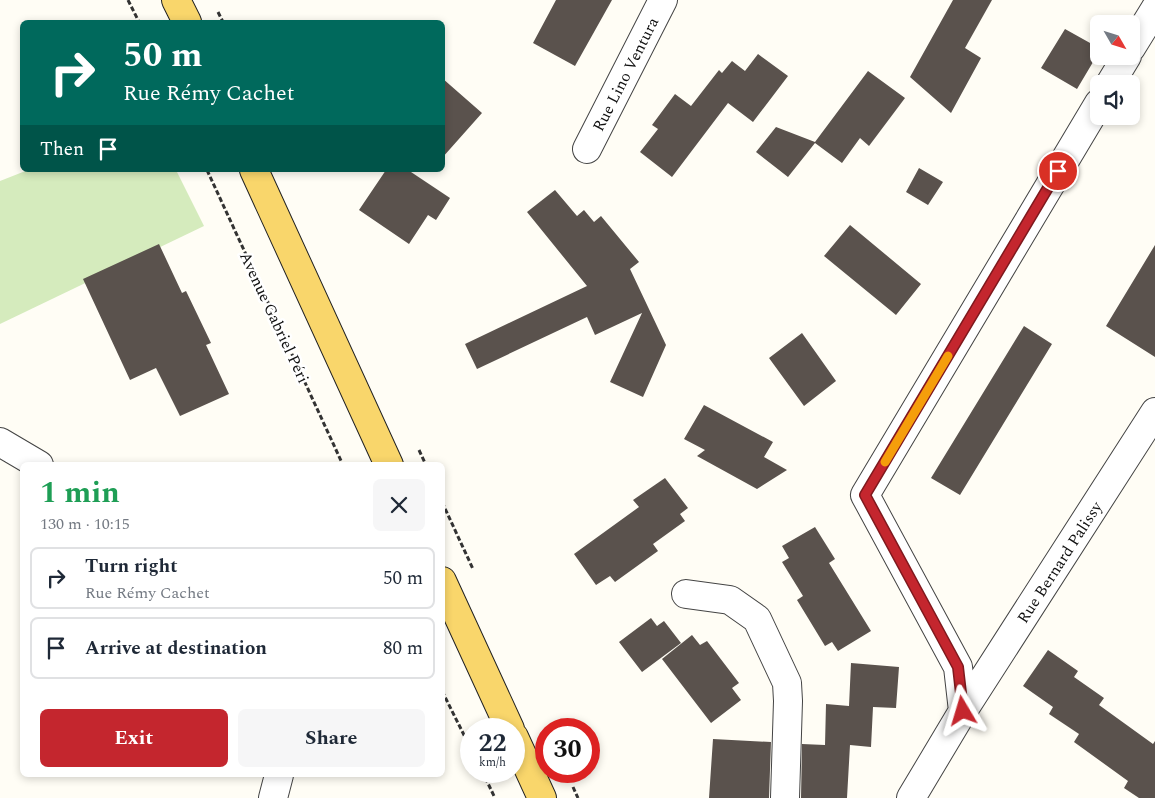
<!DOCTYPE html>
<meta charset="utf-8">
<style>
body{margin:0;font-family:Spectral,serif;background:#f6f6f7;color:#1f2937;height:100vh;display:flex;flex-direction:column;font-size:19px;white-space:nowrap}
*{box-sizing:border-box;margin:0}
p{font-size:16px;color:#747a83}
.icon{flex:none;width:28px;height:28px;fill:none;stroke:currentColor;stroke-width:2;stroke-linecap:round;stroke-linejoin:round}
.map{position:relative;flex:1;overflow:hidden}
.details{position:absolute;left:20px;top:462px;width:425px;height:315px;display:flex;flex-direction:column;background:#fff;border-radius:8px;box-shadow:0 2px 8px #0003}
.details>*{flex:none}
.hud{position:absolute;left:20px;top:20px;width:425px;height:152px;border-radius:8px;box-shadow:0 2px 8px #0003;background:#00695c;color:#fff;overflow:hidden}
.needle{width:32px;rotate:129deg}
.controls{position:absolute;left:1090px;top:15px;display:grid;gap:10px}
.controls a{display:grid;place-items:center;width:50px;height:50px;border-radius:8px;background:#fff;box-shadow:0 2px 8px #0003;font-size:25px}
.speed{position:absolute;left:460px;top:718px;display:flex;gap:10px;font-size:25px;font-weight:700;text-align:center}
.speed>*{display:grid;place-content:center;width:65px;height:65px;border-radius:50%;background:#fff;box-shadow:0 2px 8px #0003;line-height:1}
.speed small{font-size:12px;font-weight:400}
.speed .limit{border:8px solid #d22;background:#fff;color:#111}
.pin{position:absolute;display:grid;place-items:center;width:42px;height:42px;color:#fff;margin:-21px;border:2px solid #fff;border-radius:50%;box-shadow:0 1px 5px #0007}
.me{position:absolute;width:55px;margin:-28px;rotate:353deg;stroke-linejoin:round;filter:drop-shadow(0 0 4px #0008)}
.turn{display:flex;align-items:center;gap:18px;height:105px;padding:0 20px;font-size:22px}
.turn .icon{width:65px;height:65px;stroke-width:2.5}
.turn b{display:block;font-size:35px;line-height:42px}
.then{display:flex;align-items:center;height:48px;padding:0 20px;background:#0003;gap:10px;font-size:19px}
.round{display:grid;place-items:center;flex:none;width:52px;height:52px;border-radius:8px;background:#f6f6f7}
.head{display:flex;align-items:center;justify-content:space-between;height:85px;padding:0 20px}
h1{font-size:30px;font-weight:700;line-height:38px;color:#1e9e55}
.cta{display:flex;gap:10px;margin-top:auto;padding:10px 20px}
.cta a{flex:1;height:58px;border-radius:8px;background:#c4262e;color:#fff;font-size:20px;font-weight:700;line-height:58px;text-align:center}
.cta a+a{background:#f6f6f7;color:#1f2937}
ul{padding:0;list-style:none}
li{display:flex;align-items:center;gap:15px;height:62px;margin:0 10px 8px;padding:0 10px;border:2px solid #e0e1e3;border-radius:8px}
li div{flex:1}
li b{display:block;font-size:19px}
li em{font-style:normal}
.map>svg:first-child{display:block}
</style>
<div class="map">
<svg width="1155" height="798" viewBox="0 0 1155 798">
<rect width="100%" height="100%" fill="#fffdf5"/>
<!-- green -->
<path fill="#d5ebbd" d="M28,170H176L204,226L0,324V181Z"/>
<!-- building -->
<path fill="#5a524d" d="M556,0H612L575,66L533,43Z
M953,0H992L965,48L981,58L951,113L910,77Z
M1065,29L1099,48V52L1077,89L1041,68Z
M758,54L788,76L753,122L728,103L672,177L640,152L658,129L652,125L675,94L691,106L719,70L722,73L732,61L745,71Z
M868,71L905,98L869,146L860,138L842,163L815,143L788,177L756,152L776,127L815,142Z
M442,78L482,113L442,158Z
M919,168L943,182L928,205L906,192Z
M386,170H408L450,198L436,220L428,215L409,244L359,210Z
M555,190L577,216L584,210L594,222L601,216L639,262L630,269L666,345L643,397L610,382L642,313L595,335L587,317L477,369L465,344L587,286L527,212Z
M850,225L921,284L896,315L824,256Z
M159,244L182,293L186,291L211,343L206,345L229,394L180,416L156,368L130,380L83,279Z
M1155,245V357L1106,326Z
M1024,326L1052,344L960,495L931,478Z
M802,333L836,381L804,406L769,358Z
M704,405L773,442L764,457L787,470L757,489L697,456L705,450L684,439Z
M665,478L688,508L680,514L685,521L653,544L658,551L615,582L610,576L596,585L574,554L639,507L633,500Z
M815,527L835,559L829,563L871,631L838,651L832,642L825,646L808,618L797,600L803,596L782,562L789,558L782,546Z
M651,618L657,626L664,621L681,643L642,672L619,642Z
M692,635L700,645L707,641L739,683L732,688L741,700L711,723L662,659Z
M1048,650L1078,671L1074,677L1104,698L1099,705L1153,744L1155,741V798H1139L1124,788L1128,781L1074,742L1079,734L1049,714L1053,707L1023,686Z
M851,663L899,667L896,708L873,707L871,747L850,745L847,798H801L802,744L825,745L826,704L849,706Z
M713,739L771,742L769,798H709Z"/>
<g fill="none" stroke-linecap="round" stroke-linejoin="round">
<!-- minor casing -->
<g stroke="#444" stroke-width="30">
<path id="minor" d="M1131,48L1155,9
M1110,84L1127,56
M587,149L663,0
M0,442L39,465
M686,594L730,600L757,619L787,683L788,701L785,798
M963,711L1155,412
M273,798L279,775
M911,798L963,711L958,667L865,495L1099,103"/>
</g>
<!-- primary casing -->
<g stroke="#222" stroke-width="30">
<path id="primary" d="M176,0L187,22
M254,170L389,465
M442,581L510,729
M514,737L542,798"/>
</g>
<!-- path -->
<path stroke="#333" stroke-width="3" stroke-dasharray="5 2.5" stroke-linecap="butt" d="M128,0L139,22
M218,12L223,22
M207,170L343,465
M419,450L426,465
M442,502L473,569
M442,691L471,749
M482,771L495,798
M573,787L578,798"/>
<!-- minor -->
<use href="#minor" stroke="#fff" stroke-width="28"/>
<!-- primary -->
<use href="#primary" stroke="#f9d66b" stroke-width="28"/>
</g>
<g fill="none" stroke-linecap="round" stroke-linejoin="round">
<!-- route casing -->
<g stroke="#7f191e" stroke-width="12">
<path id="route" d="M963,711L958,667L865,495L1058,171"/>
</g>
<!-- route -->
<use href="#route" stroke="#c4262e" stroke-width="9"/>
<!-- slow -->
<path stroke="#f59e0b" stroke-width="9" d="M885,462L948,356"/>
</g>
<g text-anchor="middle" stroke-width="5" stroke-linejoin="round" paint-order="stroke">
<!-- street labels -->
<g font-size="16" fill="#111" stroke="#fff">
<text transform="translate(625 74) rotate(-63)" y="6">Rue Lino Ventura</text>
<text transform="translate(275 317) rotate(65)" y="6">Avenue Gabriel Péri</text>
<text transform="translate(1059 562) rotate(-57)" y="6">Rue Bernard Palissy</text>
</g>
</g>
</svg>
<div class="controls">
<a><svg class="needle" viewBox="-14 -14 28 28"><path d="M0-13l5 13h-10z" fill="#e53935"/><path d="M0 13l5-13h-10z" fill="#747a83"/></svg></a>
<a><svg class="icon" aria-label="sound" viewBox="0 0 24 24"><path d="M4 9h4l5-4v14l-5-4H4zM17 9q2 3 0 6"/></svg></a>
</div>
<div class="speed"><div>22<small>km/h</small></div><div class="limit">30</div></div>
<div class="pin" style="left:1058px;top:171px;background:#d93025"><svg class="icon" aria-label="arrive" viewBox="0 0 24 24"><path d="M6 21V4h12l-3 4 3 4H6"/></svg></div>
<svg class="me" style="left:963px;top:711px" viewBox="-20 -20 40 40"><path d="M0-17L14 15 0 8-14 15z" fill="#c4262e" stroke="#fff" stroke-width="4"/></svg>
<div class="hud">
<div class="turn"><svg class="icon" aria-label="right" viewBox="0 0 24 24"><path d="M7 20v-9h11M14 6l5 5-5 5"/></svg><div><b>50 m</b>Rue Rémy Cachet</div></div>
<div class="then">Then<svg class="icon" aria-label="arrive" viewBox="0 0 24 24"><path d="M6 21V4h12l-3 4 3 4H6"/></svg></div>
</div>
<section class="details">
<div class="head"><div><h1>1 min</h1><p>130 m · 10:15</p></div><a class="round"><svg class="icon" aria-label="close" viewBox="0 0 24 24"><path d="M6 6l12 12M18 6L6 18"/></svg></a></div>
<ul>
<li><svg class="icon" aria-label="right" viewBox="0 0 24 24"><path d="M7 20v-9h11M14 6l5 5-5 5"/></svg><div><b>Turn right</b><p>Rue Rémy Cachet</p></div><em>50 m</em></li>
<li><svg class="icon" aria-label="arrive" viewBox="0 0 24 24"><path d="M6 21V4h12l-3 4 3 4H6"/></svg><div><b>Arrive at destination</b></div><em>80 m</em></li>
</ul>
<div class="cta"><a>Exit</a><a>Share</a></div>
</section>
</div>
